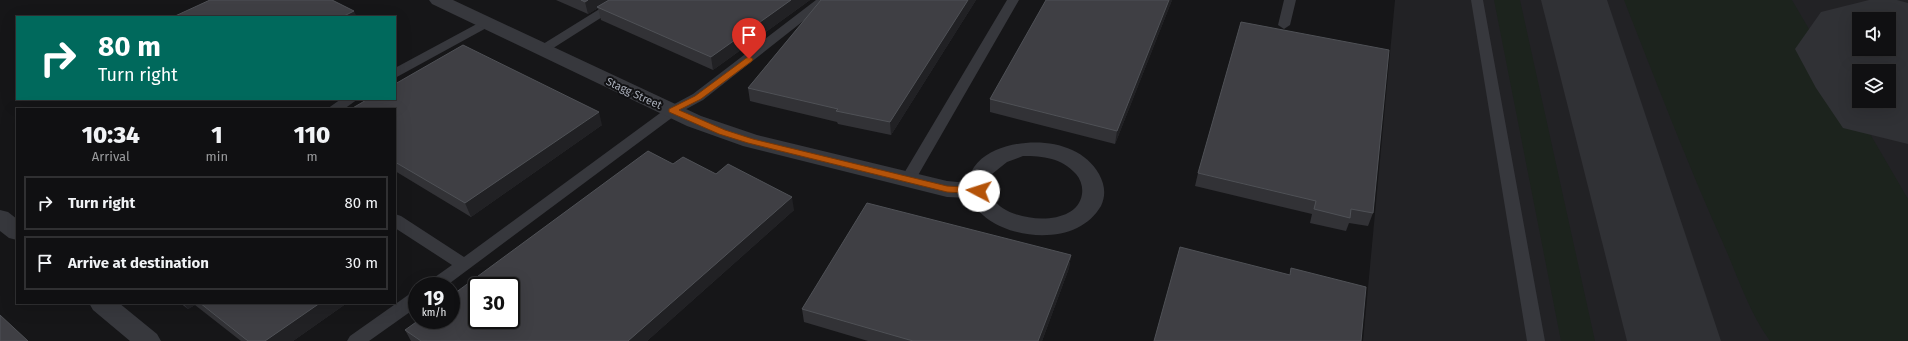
<!DOCTYPE html>
<style>
body{margin:0;font-family:"Fira Sans",sans-serif;background:#19191b;color:#f1f3f6;height:100vh;display:flex;flex-direction:column;font-size:15px;white-space:nowrap}
*{box-sizing:border-box;margin:0}
p{font-size:13px;color:#9c9d9f}
.icon{flex:none;width:22px;height:22px;fill:none;stroke:currentColor;stroke-width:2;stroke-linecap:round;stroke-linejoin:round}
.map{position:relative;flex:1;overflow:hidden}
.side{position:absolute;left:16px;top:108px;width:380px;height:196px;display:flex;flex-direction:column;background:#101012;border-radius:0px;box-shadow:0 4px 16px #0002,0 0 0 1px #303032}
.side>*{flex:none}
.guide{position:absolute;left:16px;top:16px;width:380px;height:84px;border-radius:0px;box-shadow:0 4px 16px #0002,0 0 0 1px #303032;background:#00695c;color:#fff;overflow:hidden}
.fabs{position:absolute;left:1852px;top:12px;display:grid;gap:8px}
.fabs a{display:grid;place-items:center;width:44px;height:44px;border-radius:0px;background:#101012;box-shadow:0 4px 16px #0002,0 0 0 1px #303032;font-size:20px}
.speed{position:absolute;left:408px;top:277px;display:flex;gap:8px;font-size:20px;font-weight:700;text-align:center}
.speed>*{display:grid;place-content:center;width:52px;height:52px;border-radius:50%;background:#101012;box-shadow:0 4px 16px #0002,0 0 0 1px #303032;line-height:1}
.speed small{font-size:10px;font-weight:400}
.speed .limit{border:2px solid #111;border-radius:6px;background:#fff;color:#111}
.pin{position:absolute;display:grid;place-items:center;width:34px;height:34px;color:#fff;margin:-41px -17px;border-radius:50% 50% 50% 0;rotate:-45deg;box-shadow:0 0 4px #0007}
.pin .icon{rotate:45deg}
.me{position:absolute;width:44px;margin:-22px;rotate:275deg;stroke-linejoin:round;filter:drop-shadow(0 0 3px #0008)}
.turn{display:flex;align-items:center;gap:14px;height:84px;padding:0 16px;font-size:18px}
.turn .icon{width:52px;height:52px;stroke-width:2.5}
.turn b{display:block;font-size:28px;line-height:34px}
.eta{display:flex;justify-content:space-evenly;align-items:center;height:68px;text-align:center}
.eta b{font-size:24px;font-weight:800;line-height:28px}
ul{padding:0;list-style:none}
li{display:flex;align-items:center;gap:12px;height:54px;margin:0 8px 6px;padding:0 8px;border:2px solid #303032;border-radius:0px}
li div{flex:1}
li b{display:block;font-size:15px}
li em{font-style:normal}
.map>svg:first-child{display:block}
</style>
<div class="map">
<svg width="1908" height="341" viewBox="0 0 1908 341">
<rect width="100%" height="100%" fill="#161618"/>
<!-- built -->
<path fill="#222225" fill-rule="evenodd" d="M1395,0H1908V341H1363ZM1859,19H1889V49H1859ZM1859,71H1889V101H1859Z"/>
<!-- green -->
<path fill="#1c231d" d="M1494,0H1520L1595,341H1561Z
M1624,0H1792L1908,199V341H1770C1749,312 1737,275 1723,243C1687,163 1656,81 1624,0Z"/>
<g fill="none" stroke-linecap="round" stroke-linejoin="round">
<!-- taxiway -->
<path fill="#303135" fill-rule="evenodd" d="M1541,0H1607L1721,341H1627Z"/>
<!-- runway -->
<path fill="#303135" fill-rule="evenodd" d="M1869,0H1897L1908,3V144L1843,128L1816,88L1795,49L1821,12ZM1859,19H1889V49H1859ZM1859,71H1889V101H1859Z"/>
<!-- lane -->
<path fill="#37383d" fill-rule="evenodd" d="M614,0H629L547,52L542,53L535,49Z
M816,0H830L703,100L677,114L446,286H426L428,282L452,265L395,228V214L401,216L464,257L667,108L693,94Z
M1007,0H1019L913,184L908,185L903,184L900,180Z
M1284,0H1296L1290,25L1284,29L1278,25Z
M1471,0H1483L1545,341H1527Z
M486,19L492,23L490,26L395,78V68Z
M341,99H358L344,109H327Z
M417,292V307L369,341H347L350,336L411,293Z"/>
<!-- street -->
<path fill="#37383d" fill-rule="evenodd" d="M429,0H453L701,116L757,135L947,181L968,183C970,167 982,156 996,150C1030,136 1080,140 1099,174C1105,185 1106,195 1101,206C1095,216 1087,223 1077,228C1044,244 986,233 970,198L947,197L743,146L687,126L432,4ZM1023,156C1043,156 1062,158 1076,174C1081,180 1083,187 1082,194C1077,230 1005,222 993,198C989,191 990,182 992,174L1007,162Z
M0,210L8,212L17,219V240L9,238L0,231Z
M89,303H119L157,334L161,341H130L93,310Z"/>
</g>
<!-- wall -->
<path fill="#323236" d="M556,0H810L713,70L601,20L598,8L588,14Z
M821,0H976L891,135L838,124L837,122L750,101L748,88Z
M1172,0L1115,144L990,112V99Z
M395,109L602,125L471,217L395,171Z
M673,164L716,174L794,210L647,341H411L405,330Z
M1198,173L1373,213L1368,226L1349,223L1346,231L1310,223L1312,214L1195,186Z
M1071,255L1069,268L1042,341H868L804,322L802,309Z
M180,303H347L293,341H241L195,305L188,309Z"/>
<!-- shaded-wall -->
<path fill="#212124" d="M588,0H611L597,7L598,8L588,14L585,2Z
M791,0H810L713,70L711,57Z
M968,0H976L891,135L890,122Z
M1169,0H1172L1115,144L1117,131Z
M354,11L357,17H342Z
M599,112L602,125L471,217L465,203Z
M792,197L794,210L647,341H628Z
M1071,255L1069,268L1042,341H1038Z
M183,303H194L195,305L188,309Z
M320,303H347L293,341H265Z"/>
<!-- building -->
<path fill="#3f3f44" stroke="#4f5156" fill-rule="evenodd" d="M210,0H332L354,11L342,17H173Z
M581,0H588L585,2Z
M609,0H791L711,57L597,7Z
M821,0H968L890,122L836,111L838,109L748,88Z
M1046,0H1169L1117,131L990,99Z
M1241,22L1389,50L1373,213L1351,209L1350,218L1314,209L1316,201L1198,173Z
M463,45L599,112L465,203L395,162V109H351L368,99H395V84Z
M648,151L673,164L683,157L716,174L728,164L792,197L628,341H421L405,330L419,320H451V296ZM477,286H511V320H477Z
M867,203L1071,255L1038,341H913L802,309Z
M1180,247L1290,275L1291,268L1366,287L1361,341H1154Z
M200,303H320L265,341H248Z
M0,315L28,341H0Z"/>
<!-- route -->
<path fill="#b45309" stroke="#753606" d="M749,56L753,59L752,61L701,99L679,110L725,130L753,139L947,186L979,188L984,191L979,194L947,192L748,143L719,134L669,112V109L695,96Z"/>
<g text-anchor="middle" stroke-width="4" stroke-linejoin="round" paint-order="stroke">
<!-- street labels -->
<g font-size="11" fill="#a8adb8" stroke="#111113">
<text transform="translate(634 93) rotate(25)" y="4">Stagg Street</text>
</g>
</g>
</svg>
<div class="fabs">
<a><svg class="icon" aria-label="sound" viewBox="0 0 24 24"><path d="M4 9h4l5-4v14l-5-4H4zM17 9q2 3 0 6"/></svg></a>
<a><svg class="icon" aria-label="layers" viewBox="0 0 24 24"><path d="M12 4l9 5-9 5-9-5zM3 14l9 5 9-5"/></svg></a>
</div>
<div class="speed"><div>19<small>km/h</small></div><div class="limit">30</div></div>
<div class="pin" style="left:749px;top:59px;background:#d93025"><svg class="icon" aria-label="arrive" viewBox="0 0 24 24"><path d="M6 21V4h12l-3 4 3 4H6"/></svg></div>
<svg class="me" style="left:979px;top:191px" viewBox="-20 -20 40 40"><circle r="19" fill="#fff"/><path d="M0-13L10 11 0 6-10 11z" fill="#b45309"/></svg>
<div class="guide">
<div class="turn"><svg class="icon" aria-label="right" viewBox="0 0 24 24"><path d="M7 20v-9h11M14 6l5 5-5 5"/></svg><div><b>80 m</b>Turn right</div></div>
</div>
<section class="side">
<div class="eta">
<div><b>10:34</b><p>Arrival</p></div>
<div><b>1</b><p>min</p></div>
<div><b>110</b><p>m</p></div>
</div>
<ul>
<li><svg class="icon" aria-label="right" viewBox="0 0 24 24"><path d="M7 20v-9h11M14 6l5 5-5 5"/></svg><div><b>Turn right</b></div><em>80 m</em></li>
<li><svg class="icon" aria-label="arrive" viewBox="0 0 24 24"><path d="M6 21V4h12l-3 4 3 4H6"/></svg><div><b>Arrive at destination</b></div><em>30 m</em></li>
</ul>
</section>
</div>
